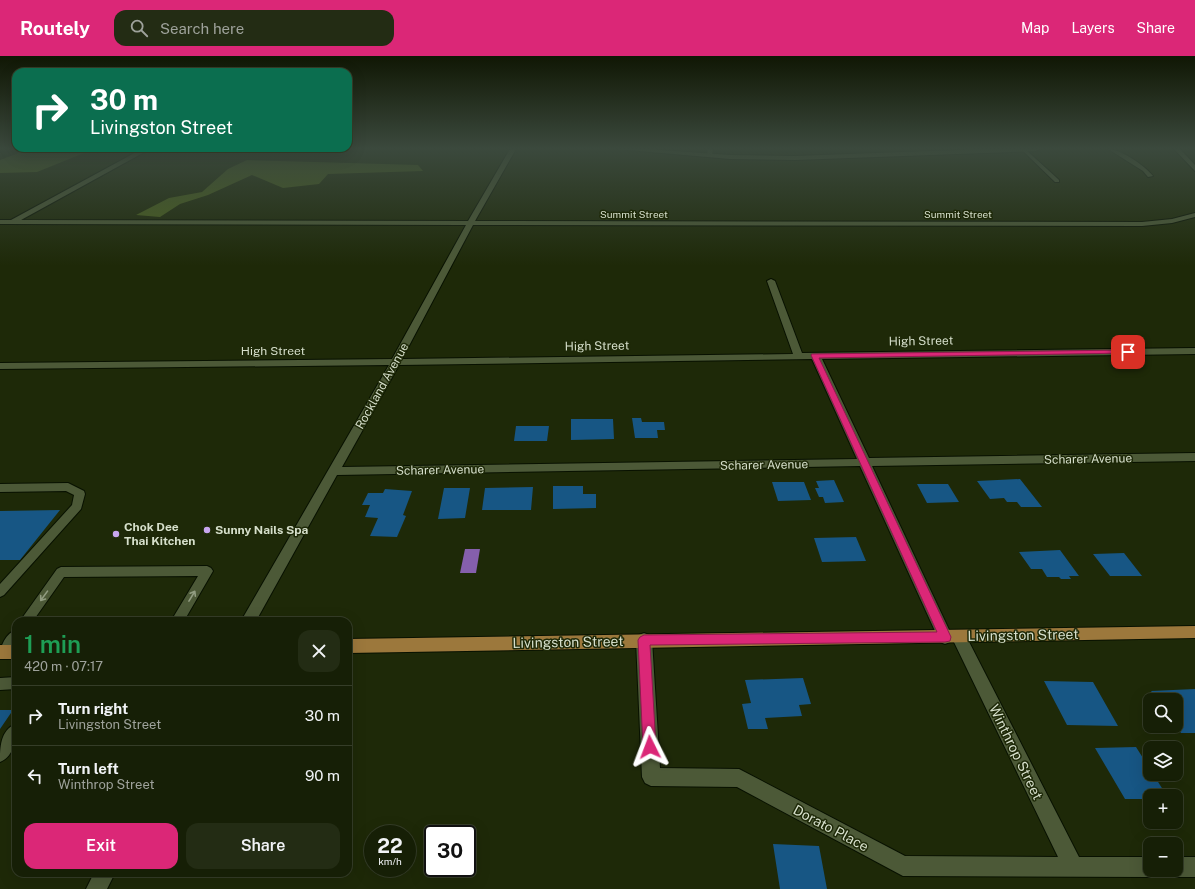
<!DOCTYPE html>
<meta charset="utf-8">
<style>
body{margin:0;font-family:"Public Sans",sans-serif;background:#232c14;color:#f1f3f6;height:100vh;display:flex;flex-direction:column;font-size:15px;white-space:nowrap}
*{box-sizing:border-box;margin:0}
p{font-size:13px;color:#9ea29b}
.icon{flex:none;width:22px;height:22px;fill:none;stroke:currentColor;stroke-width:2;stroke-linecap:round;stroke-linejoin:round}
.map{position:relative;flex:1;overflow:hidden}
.sheet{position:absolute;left:12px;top:561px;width:340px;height:260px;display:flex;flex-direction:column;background:#161f06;border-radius:12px;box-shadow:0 4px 16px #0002,0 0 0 1px #353d28}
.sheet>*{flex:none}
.top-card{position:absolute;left:12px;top:12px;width:340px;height:84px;border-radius:12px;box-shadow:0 4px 16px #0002,0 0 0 1px #353d28;background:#0b6e4f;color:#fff;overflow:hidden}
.tools{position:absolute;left:1143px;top:637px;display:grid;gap:8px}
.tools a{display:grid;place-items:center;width:40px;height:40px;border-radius:8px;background:#161f06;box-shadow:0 4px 16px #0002,0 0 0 1px #353d28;font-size:20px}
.speed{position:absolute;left:364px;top:769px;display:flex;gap:8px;font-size:20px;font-weight:700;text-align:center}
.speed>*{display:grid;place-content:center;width:52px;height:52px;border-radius:50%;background:#161f06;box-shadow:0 4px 16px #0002,0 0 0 1px #353d28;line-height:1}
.speed small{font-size:10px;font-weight:400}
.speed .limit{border:2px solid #111;border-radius:6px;background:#fff;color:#111}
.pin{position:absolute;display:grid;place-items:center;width:34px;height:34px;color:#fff;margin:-17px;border-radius:8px;box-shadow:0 2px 6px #0006}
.me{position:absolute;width:44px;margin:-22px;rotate:357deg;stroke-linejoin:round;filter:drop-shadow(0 0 3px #0008)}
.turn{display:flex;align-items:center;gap:14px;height:84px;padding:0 12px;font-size:18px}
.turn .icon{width:52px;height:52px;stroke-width:2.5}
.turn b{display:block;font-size:28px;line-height:34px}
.round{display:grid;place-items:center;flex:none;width:42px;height:42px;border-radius:12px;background:#232c14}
.head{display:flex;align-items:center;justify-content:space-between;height:68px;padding:0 12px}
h1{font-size:24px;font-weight:600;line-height:30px;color:#1e9e55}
.button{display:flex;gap:8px;margin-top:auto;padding:8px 12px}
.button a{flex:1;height:46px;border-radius:12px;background:#db2777;color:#fff;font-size:16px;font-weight:600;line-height:46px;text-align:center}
.button a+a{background:#232c14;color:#f1f3f6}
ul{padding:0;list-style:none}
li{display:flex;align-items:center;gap:12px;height:60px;padding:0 12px;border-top:1px solid #353d28}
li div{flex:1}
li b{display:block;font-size:15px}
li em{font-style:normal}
header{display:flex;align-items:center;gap:24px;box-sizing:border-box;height:56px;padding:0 20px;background:#db2777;color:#fff}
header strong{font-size:19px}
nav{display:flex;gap:22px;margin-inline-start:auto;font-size:14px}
.search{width:280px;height:36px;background:#232c14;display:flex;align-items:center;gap:10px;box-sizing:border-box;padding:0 14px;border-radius:12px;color:#9ea29b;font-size:15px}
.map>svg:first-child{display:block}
</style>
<header>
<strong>Routely</strong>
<div class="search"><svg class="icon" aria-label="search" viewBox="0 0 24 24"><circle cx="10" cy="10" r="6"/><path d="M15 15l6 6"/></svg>Search here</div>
<nav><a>Map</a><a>Layers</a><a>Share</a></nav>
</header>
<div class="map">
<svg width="1195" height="833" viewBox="0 0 1195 833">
<rect width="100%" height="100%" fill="#1e2908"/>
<!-- forest -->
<path fill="#4b621c" d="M29,93H94L37,116L0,117V104Z
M247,104L418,109L423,115L328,118L319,128L283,132L252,119L208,139L180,148L160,161L136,159L169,142L202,136L228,113Z"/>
<!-- water -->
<path fill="#855fac" d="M465,493H480L476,517H460Z"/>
<!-- building -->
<path fill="#175684" d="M632,362H641L642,366H664L665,374H657L658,382H635Z
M571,363H613L614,383L571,384Z
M516,370H549L547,385H514Z
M1020,423L1042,451H1021L1017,446H1007L1004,442L990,443L977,425Z
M834,424L844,446L825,447L823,441H819L815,432H819L816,425Z
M772,426H804L811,444L778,445Z
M917,428H948L959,446L927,447Z
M553,430H583V438H596V452L553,453Z
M533,431L531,454H482L485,432Z
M444,432H470L465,462L438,463Z
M385,433L412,435L403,459L406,460L397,481L370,480L378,462L365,461L370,449H362L368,437H383Z
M60,454L20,504H0V455Z
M856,481L866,505L822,506L814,482Z
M1060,494L1079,520H1069L1071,523H1061L1059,521H1047L1042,513H1031L1019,496Z
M1124,497L1142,520H1110L1093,498Z
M803,622L811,648L799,649L802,660L765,662L768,673H748L742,648L751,647L745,624Z
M1044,625L1093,626L1118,670L1067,669Z
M1195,633V677H1181L1176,670V644H1158L1151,635Z
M0,654H13L0,673Z
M1136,691L1150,713V718H1153L1167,740H1150V743H1125L1095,692Z
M773,788L819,790L827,833H780Z"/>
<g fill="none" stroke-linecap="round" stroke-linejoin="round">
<!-- lane casing -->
<g stroke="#081100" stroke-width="2">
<path id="lane" d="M68,427L84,435L85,438L81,453L4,539L0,541V528L72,449L74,439L66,435L0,436V428Z
M207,510L211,512L213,515L184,565H171L198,520L64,521L33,565H20L57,513L61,511Z
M16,574C16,583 15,606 0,600C0,590 6,577 16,574Z
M16,621V633L0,634V622Z
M16,668C16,682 15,700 0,706C0,692 0,674 16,668Z"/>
</g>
<!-- street casing -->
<g stroke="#081100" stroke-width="2">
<path id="street" d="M142,93H150L21,164L468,165L510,93H516L475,165L1142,166L1172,163L1195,157V161L1172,167L1142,170L473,169L402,303L793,298L767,225L771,223L775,225L802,297L1195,292V298L822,303L869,402L1195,397V405L872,410L952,580L954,576L959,574L964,576L1079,801H1150V814H1159L1157,818L1150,821L903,820L737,731L651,730L645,727L642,721L636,584L639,579L644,577L649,579L652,584L660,712L739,713L905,800L1058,801L952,582L950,586L945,588L940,586L860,410L337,419L256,565H241L389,309L0,313V307L392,303L466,169L0,168V164H11ZM812,303L857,403L342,411L399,309Z
M707,93H713L712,99H708Z
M1021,93H1025L1059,124V126H1055Z
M1108,93C1121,93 1145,110 1153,120L1148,121L1143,115Z
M1174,93H1180L1195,109V115Z
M1176,801H1195V821H1176L1169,818L1167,814H1176Z
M94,817H115L107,833H86Z"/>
</g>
<!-- secondary casing -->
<g stroke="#081100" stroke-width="2">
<path id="secondary" d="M617,93H647L730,99L795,100L984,93H1039L1036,95L795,104L730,103Z"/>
</g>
<!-- primary casing -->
<g stroke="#081100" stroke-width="2">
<path id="primary" d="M1195,570V582L348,597V583Z
M0,589H16V603H0Z"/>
</g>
<!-- lane -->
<use href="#lane" fill="#4c5937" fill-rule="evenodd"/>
<!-- street -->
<use href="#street" fill="#4c5937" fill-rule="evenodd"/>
<!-- secondary -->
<use href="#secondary" fill="#4c5937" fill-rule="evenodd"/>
<!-- primary -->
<use href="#primary" fill="#9c783c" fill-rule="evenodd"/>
</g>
<!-- one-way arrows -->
<defs><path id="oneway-shaft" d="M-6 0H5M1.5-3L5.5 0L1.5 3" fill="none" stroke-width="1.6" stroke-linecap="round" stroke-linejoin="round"/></defs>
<g stroke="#919c81">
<use href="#oneway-shaft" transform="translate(44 540) rotate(126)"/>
<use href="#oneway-shaft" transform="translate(192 540) rotate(-59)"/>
</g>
<!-- sky -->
<linearGradient id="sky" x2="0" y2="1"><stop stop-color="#101704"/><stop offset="0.44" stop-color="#3b493d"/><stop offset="1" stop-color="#3b493d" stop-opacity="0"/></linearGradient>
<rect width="1195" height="210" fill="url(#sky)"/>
<!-- route -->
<path fill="#db2777" stroke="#8e194d" d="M1128,294H1130V297L819,302L951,581L950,585L945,586L650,589L656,691L654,695L650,697L645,695L643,691L638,584L640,581L644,579L937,576L811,299L812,298Z"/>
<!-- markers -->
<g fill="#c8a6ef" stroke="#1e2908" stroke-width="1.5">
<circle cx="207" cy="474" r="4"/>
<circle cx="116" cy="478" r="4"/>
</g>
<g text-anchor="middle" stroke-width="3" stroke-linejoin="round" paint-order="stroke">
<!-- far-street labels -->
<g font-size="10" fill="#d6dfcb" stroke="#1e2908">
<text x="634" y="162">Summit Street</text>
<text x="958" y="162">Summit Street</text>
</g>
<!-- street labels -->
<g font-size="12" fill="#d6dfcb" stroke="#1e2908">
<text transform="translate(921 285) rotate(-1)" y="4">High Street</text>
<text transform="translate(597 290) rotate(-1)" y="4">High Street</text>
<text x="273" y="299">High Street</text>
<text transform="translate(382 330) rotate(-61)" y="4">Rockland Avenue</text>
<text transform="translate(1088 403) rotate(-1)" y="4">Scharer Avenue</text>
<text transform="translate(764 409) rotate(-1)" y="4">Scharer Avenue</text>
<text transform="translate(440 414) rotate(-1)" y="4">Scharer Avenue</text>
</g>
<!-- poi labels -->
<g font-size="12" font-weight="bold" fill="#d6dfcb" stroke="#1e2908" text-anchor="start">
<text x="124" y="475">Chok Dee<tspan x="124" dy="14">Thai Kitchen</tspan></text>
<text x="215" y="478">Sunny Nails Spa</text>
</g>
<!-- near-street labels -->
<g font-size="14" fill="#d6dfcb" stroke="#1e2908">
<text transform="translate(1023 579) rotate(-1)" y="5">Livingston Street</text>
<text transform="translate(568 586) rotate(-1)" y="5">Livingston Street</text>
<text transform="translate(1016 696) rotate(64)" y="5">Winthrop Street</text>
<text transform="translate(831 772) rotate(28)" y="5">Dorato Place</text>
</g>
</g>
</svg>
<div class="tools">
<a><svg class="icon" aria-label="search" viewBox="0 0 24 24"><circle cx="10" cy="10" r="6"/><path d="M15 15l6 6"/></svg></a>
<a><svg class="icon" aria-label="layers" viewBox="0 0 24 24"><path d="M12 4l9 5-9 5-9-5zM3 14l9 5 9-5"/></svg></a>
<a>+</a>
<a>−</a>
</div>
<div class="speed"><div>22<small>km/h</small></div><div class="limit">30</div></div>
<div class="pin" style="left:1128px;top:296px;background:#d93025"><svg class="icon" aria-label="arrive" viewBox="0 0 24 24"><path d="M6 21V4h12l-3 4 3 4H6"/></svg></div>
<svg class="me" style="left:650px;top:691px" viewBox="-20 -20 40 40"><path d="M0-17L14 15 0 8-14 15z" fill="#db2777" stroke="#fff" stroke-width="4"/></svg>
<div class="top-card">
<div class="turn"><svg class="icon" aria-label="right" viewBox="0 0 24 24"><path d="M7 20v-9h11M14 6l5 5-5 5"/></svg><div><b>30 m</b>Livingston Street</div></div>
</div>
<section class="sheet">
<div class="head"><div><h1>1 min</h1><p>420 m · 07:17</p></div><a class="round"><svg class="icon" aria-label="close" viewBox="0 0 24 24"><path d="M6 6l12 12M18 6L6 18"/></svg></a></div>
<ul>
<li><svg class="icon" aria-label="right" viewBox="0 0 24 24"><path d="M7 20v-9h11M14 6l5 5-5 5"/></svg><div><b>Turn right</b><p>Livingston Street</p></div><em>30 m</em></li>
<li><svg class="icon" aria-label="left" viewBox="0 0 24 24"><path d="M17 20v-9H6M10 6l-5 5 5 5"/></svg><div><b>Turn left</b><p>Winthrop Street</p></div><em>90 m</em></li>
</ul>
<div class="button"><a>Exit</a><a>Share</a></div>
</section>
</div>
